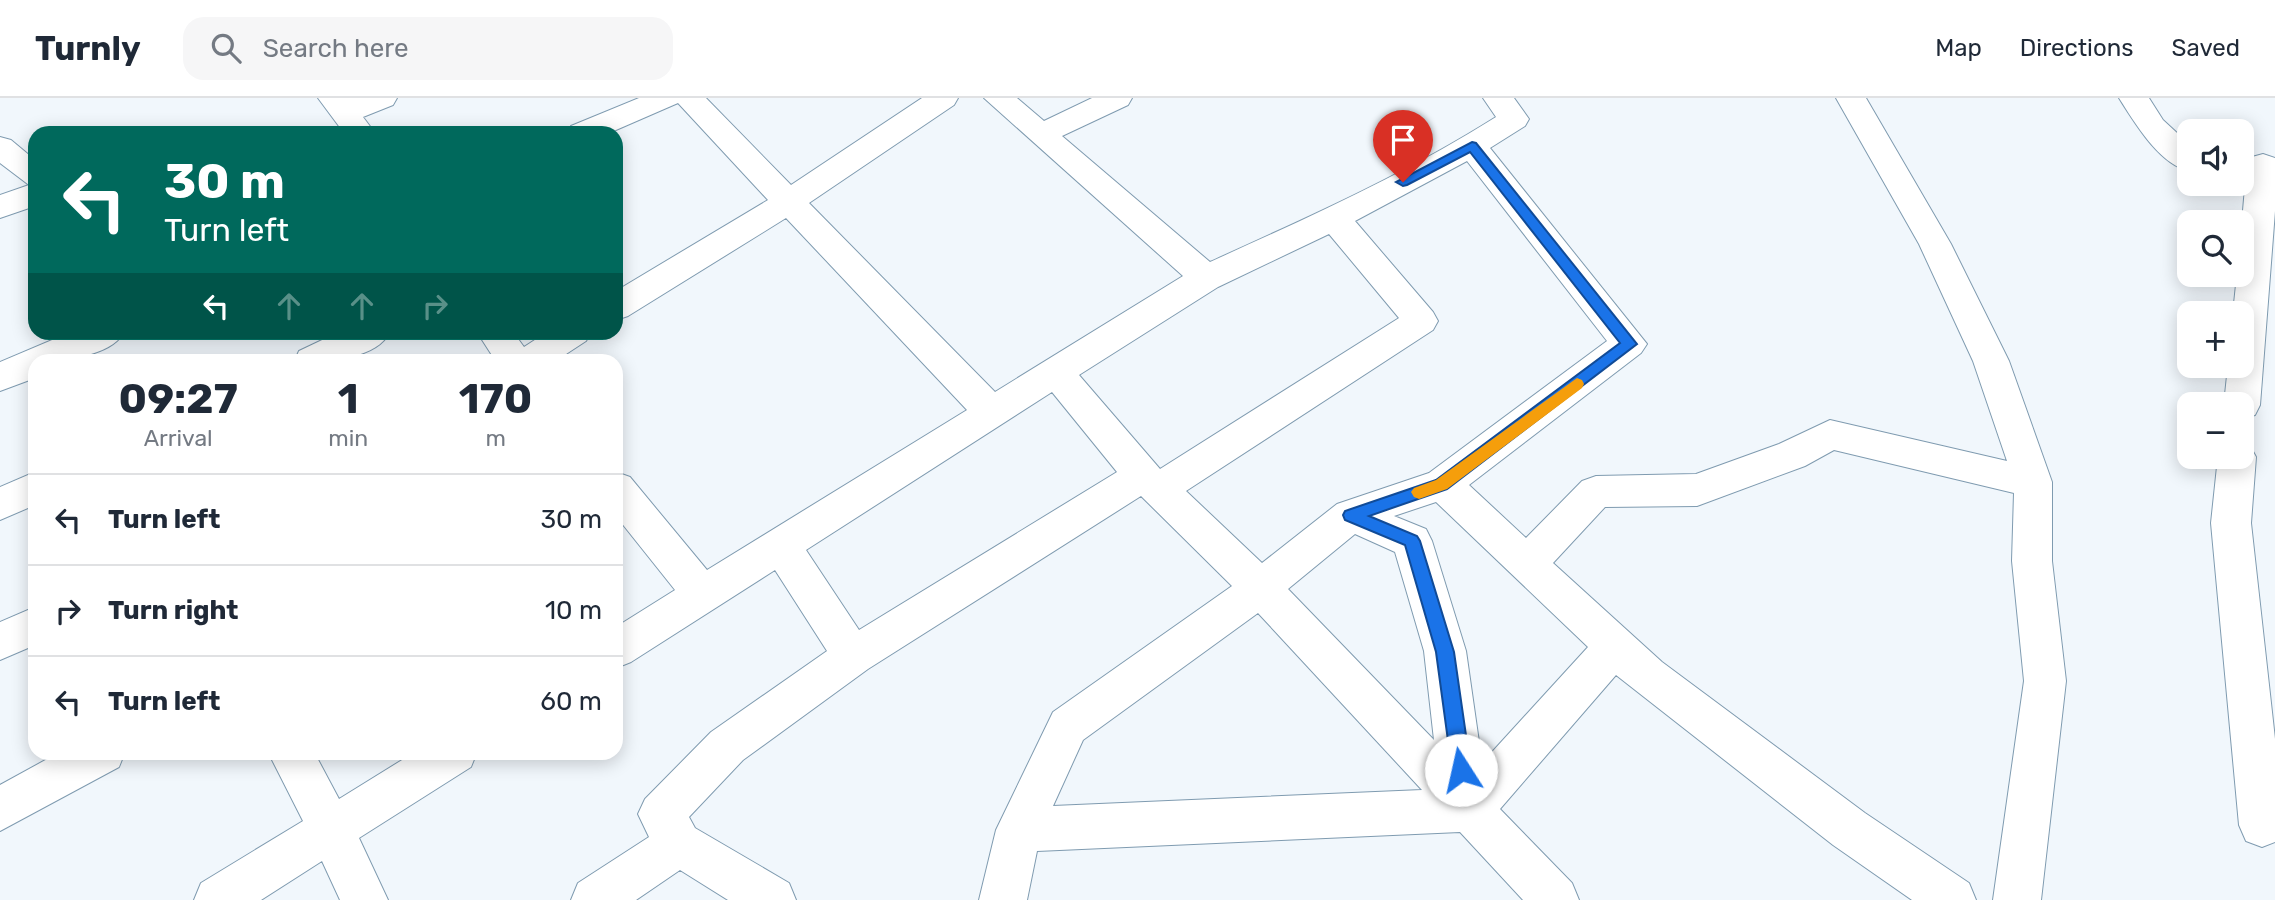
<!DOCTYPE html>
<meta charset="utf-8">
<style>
body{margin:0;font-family:Rubik,sans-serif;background:#f6f6f7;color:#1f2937;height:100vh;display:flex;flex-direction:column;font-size:26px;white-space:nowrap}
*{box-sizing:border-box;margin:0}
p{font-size:23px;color:#747a83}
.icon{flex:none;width:38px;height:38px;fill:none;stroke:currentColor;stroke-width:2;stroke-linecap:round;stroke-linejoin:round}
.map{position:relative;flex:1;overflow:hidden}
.details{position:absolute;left:28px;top:256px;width:595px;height:406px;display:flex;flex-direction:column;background:#fff;border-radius:21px;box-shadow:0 4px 18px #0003}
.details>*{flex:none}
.banner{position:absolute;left:28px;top:28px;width:595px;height:214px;border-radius:21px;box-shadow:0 4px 18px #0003;background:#00695c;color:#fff;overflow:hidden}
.fabs{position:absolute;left:2177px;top:21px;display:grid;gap:14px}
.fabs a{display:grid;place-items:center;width:77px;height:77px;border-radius:14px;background:#fff;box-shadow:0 4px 18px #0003;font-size:35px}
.pin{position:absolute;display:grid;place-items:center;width:60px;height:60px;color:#fff;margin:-72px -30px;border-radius:50% 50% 50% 0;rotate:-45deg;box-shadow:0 0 7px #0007}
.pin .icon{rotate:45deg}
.me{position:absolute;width:77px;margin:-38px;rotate:350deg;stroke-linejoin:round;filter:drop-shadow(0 0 5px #0008)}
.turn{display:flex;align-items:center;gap:24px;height:147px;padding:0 21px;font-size:32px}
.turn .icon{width:91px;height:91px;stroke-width:2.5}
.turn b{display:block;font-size:49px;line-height:60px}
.lanes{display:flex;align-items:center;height:66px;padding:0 21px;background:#0003;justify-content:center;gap:35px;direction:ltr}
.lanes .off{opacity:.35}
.eta{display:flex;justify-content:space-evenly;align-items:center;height:119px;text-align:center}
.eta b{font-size:42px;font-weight:700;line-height:49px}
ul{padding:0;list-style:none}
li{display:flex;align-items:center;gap:21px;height:91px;padding:0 21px;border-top:2px solid #e0e1e3}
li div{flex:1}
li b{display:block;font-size:26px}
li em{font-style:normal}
header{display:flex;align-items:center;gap:42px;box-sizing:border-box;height:98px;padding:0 35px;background:#fff;border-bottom:2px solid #e0e1e3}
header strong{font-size:33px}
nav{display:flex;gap:38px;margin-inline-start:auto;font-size:24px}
.search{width:490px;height:63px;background:#f6f6f7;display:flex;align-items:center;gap:18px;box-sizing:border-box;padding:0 24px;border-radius:21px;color:#747a83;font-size:26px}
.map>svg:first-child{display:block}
</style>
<header>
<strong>Turnly</strong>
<div class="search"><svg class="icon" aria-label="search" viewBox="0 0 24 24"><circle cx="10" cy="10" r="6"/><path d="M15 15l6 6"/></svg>Search here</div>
<nav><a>Map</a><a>Directions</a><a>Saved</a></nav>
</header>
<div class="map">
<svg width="2275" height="802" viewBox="0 0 2275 802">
<rect width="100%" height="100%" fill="#f1f7fc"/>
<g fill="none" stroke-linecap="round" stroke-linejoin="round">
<!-- minor casing -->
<g stroke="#7f9bb0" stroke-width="2">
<path id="minor" d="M318,0H397L393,7L363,19L375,35H344Z
M639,0H706L791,87L922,0H958L954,7L809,105L995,294L1183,178L984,0H1017L1044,23L1092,0H1132L1128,7L1062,38L1210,164C1307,120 1406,76 1496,19L1483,0H1514L1529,21L1525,28L1490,50L1647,246L1641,255L1469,387L1526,440L1582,383L1596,378L1696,376L1779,346L1830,322L2007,363L1973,263L1919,146L1836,0H1866L1951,146L2009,263L2052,384V463L2066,583L2041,802H1993L2024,583L2012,463L2014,395L1834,352L1805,368L1697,408L1605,409L1553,465L1662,564L1865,715L1969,785L1976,802H1912L1833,747L1616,577L1500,711L1572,785L1579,802H1523L1460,734L1037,753L1027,802H979L996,732L1053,614L1232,488L1141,398L868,571L743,662L689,719L695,730L789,785L796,802H728L680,772L636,802H571L578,785L649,739L638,716L645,701L711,634L827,553L775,472L631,564L616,570V529L675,492L616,418V374L630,379L707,472L967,312L786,120L628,218L616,222V193L768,102L678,5L609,35H567L571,28ZM1467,63L1607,243L1429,375L1337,406L1262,465L1186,393L1433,232L1438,223L1433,214L1355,123ZM1329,136L1399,220L1160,371L1079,277L1218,189ZM1052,294L1117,374L859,532L806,452ZM1436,404L1588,549L1482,665L1466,553L1432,443L1426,431L1394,418ZM1355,436L1395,454L1424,553L1434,642L1288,491ZM1258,515L1422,692L1053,708L1083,642Z
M2119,0H2149L2163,22L2189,46V73C2159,66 2135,25 2119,0Z
M0,39L11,42L35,62V108L0,120V97L29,87L0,65Z
M2263,56L2275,60V113L2260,307L2255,317L2242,321V306H2224L2228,268H2242V215H2233L2237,177H2242V124L2247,66L2252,59Z
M71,234H124C110,260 61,262 35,262V280L0,293V264Z
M339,234H390C374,264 324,262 295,262L299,253Z
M477,234H513L524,249L547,234H591L586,243L557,262H495Z
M2242,346L2250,348L2256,359L2251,425L2275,641V744L2262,749L2246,743L2239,727L2211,425L2218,359H2242Z
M35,374V407L0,422V389Z
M35,509V547L0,562V524Z
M60,654H125L119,669L0,733V687Z
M268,654H314L339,701L415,654H477L471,669L359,740L388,802H340L322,763L261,802H194L201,785L303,723Z"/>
</g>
<!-- minor -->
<use href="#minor" fill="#fff" fill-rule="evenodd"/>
</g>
<!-- route -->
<path fill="#1a73e8" stroke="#114b97" stroke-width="2" d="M1472,44L1476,45L1637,246L1447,391L1369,418L1417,438L1420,443L1454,554L1471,672L1468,678L1461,681L1455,678L1452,672L1436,554L1405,447L1345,422L1343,417L1345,413L1436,382L1620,245L1470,54L1407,87L1403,88L1396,84Z"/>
<!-- slow -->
<path fill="#f59e0b" d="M1577,280L1582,282L1584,286L1582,290L1447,391L1419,401L1414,399L1411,394L1414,390L1436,382Z"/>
</svg>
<div class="fabs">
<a><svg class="icon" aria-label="sound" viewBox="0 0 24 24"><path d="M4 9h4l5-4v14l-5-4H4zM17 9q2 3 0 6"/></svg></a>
<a><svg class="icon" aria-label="search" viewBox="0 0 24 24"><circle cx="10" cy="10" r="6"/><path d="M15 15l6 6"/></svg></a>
<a>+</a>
<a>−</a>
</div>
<div class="pin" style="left:1403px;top:84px;background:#d93025"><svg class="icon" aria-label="arrive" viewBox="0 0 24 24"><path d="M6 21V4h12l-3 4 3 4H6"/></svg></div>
<svg class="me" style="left:1461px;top:672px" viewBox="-20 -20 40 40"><circle r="19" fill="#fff"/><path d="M0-13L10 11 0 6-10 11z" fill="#1a73e8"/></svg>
<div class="banner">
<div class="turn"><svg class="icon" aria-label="left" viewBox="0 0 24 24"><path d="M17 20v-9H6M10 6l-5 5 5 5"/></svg><div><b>30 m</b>Turn left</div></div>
<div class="lanes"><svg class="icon" aria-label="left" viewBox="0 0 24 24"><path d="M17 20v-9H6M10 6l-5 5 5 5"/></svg><svg class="icon off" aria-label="ahead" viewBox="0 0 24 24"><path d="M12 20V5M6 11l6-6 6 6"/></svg><svg class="icon off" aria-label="ahead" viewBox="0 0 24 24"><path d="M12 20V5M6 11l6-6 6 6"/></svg><svg class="icon off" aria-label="right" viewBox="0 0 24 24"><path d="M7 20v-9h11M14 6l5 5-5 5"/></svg></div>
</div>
<section class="details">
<div class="eta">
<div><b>09:27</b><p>Arrival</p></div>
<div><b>1</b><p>min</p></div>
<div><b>170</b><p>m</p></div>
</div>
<ul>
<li><svg class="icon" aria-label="left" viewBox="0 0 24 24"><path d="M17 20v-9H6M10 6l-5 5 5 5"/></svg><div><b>Turn left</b></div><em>30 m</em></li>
<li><svg class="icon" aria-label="right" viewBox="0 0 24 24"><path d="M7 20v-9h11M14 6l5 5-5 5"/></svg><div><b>Turn right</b></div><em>10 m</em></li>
<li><svg class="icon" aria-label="left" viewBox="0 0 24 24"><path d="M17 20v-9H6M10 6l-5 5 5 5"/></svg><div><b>Turn left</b></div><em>60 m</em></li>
</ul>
</section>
</div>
